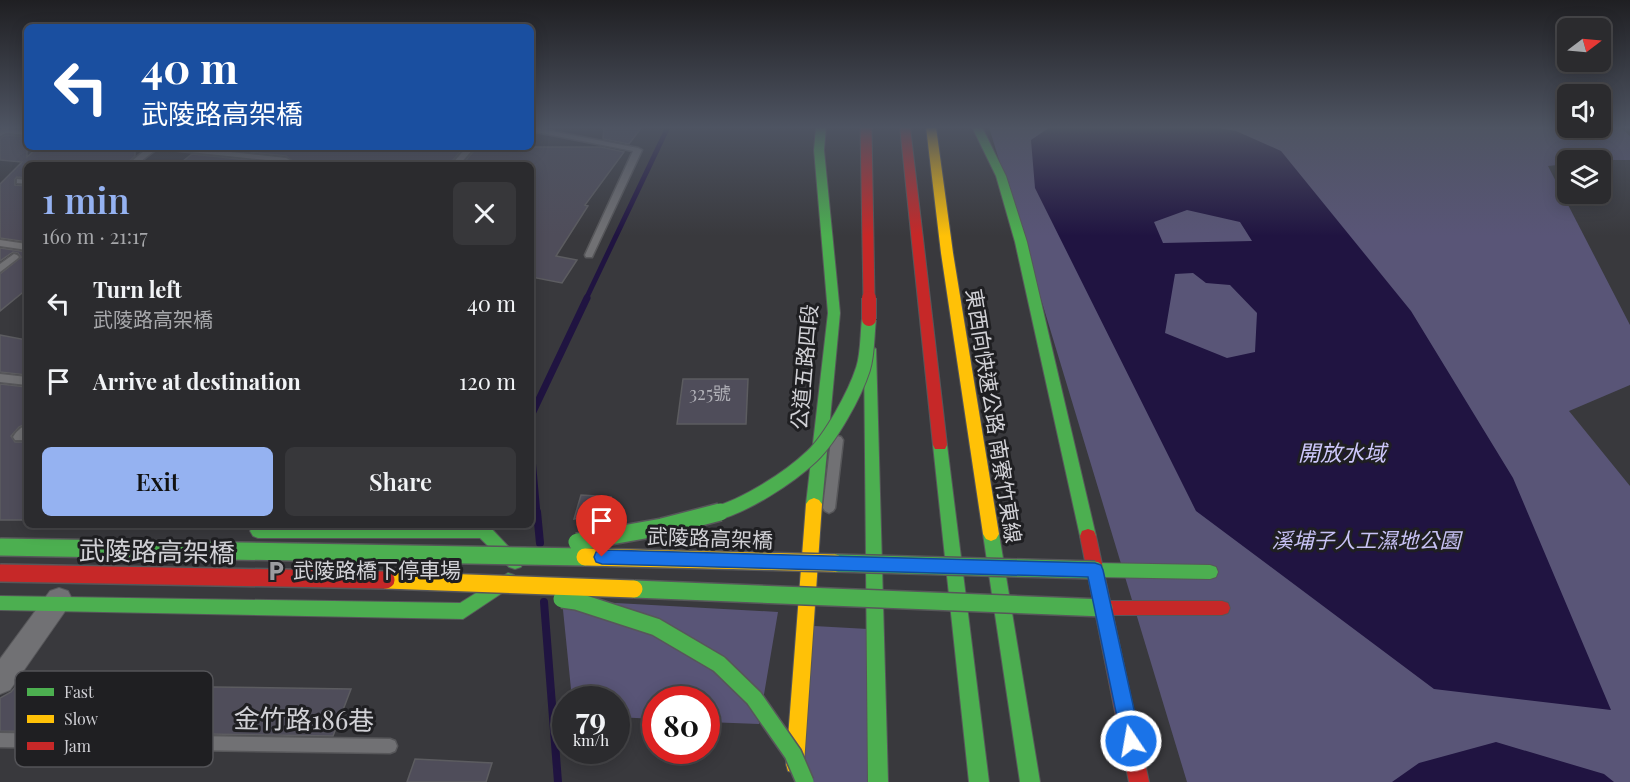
<!DOCTYPE html>
<meta charset="utf-8">
<style>
body{margin:0;font-family:"Playfair Display","Noto Sans TC",serif;background:#37373a;color:#f1f3f6;height:100vh;display:flex;flex-direction:column;font-size:22px;white-space:nowrap}
*{box-sizing:border-box;margin:0}
p{font-size:20px;color:#a6a7aa}
.icon{flex:none;width:33px;height:33px;fill:none;stroke:currentColor;stroke-width:2;stroke-linecap:round;stroke-linejoin:round}
.map{position:relative;flex:1;overflow:hidden}
.panel{position:absolute;left:24px;top:162px;width:510px;height:366px;display:flex;flex-direction:column;background:#2b2b2e;border-radius:9px;box-shadow:0 3px 15px #0003,0 0 0 2px #47474a}
.panel>*{flex:none}
.guide{position:absolute;left:24px;top:24px;width:510px;height:126px;border-radius:9px;box-shadow:0 3px 15px #0003,0 0 0 2px #47474a;background:#1a4fa0;color:#fff;overflow:hidden}
.needle{width:39px;rotate:74deg}
.fabs{position:absolute;left:1557px;top:18px;display:grid;gap:12px}
.fabs a{display:grid;place-items:center;width:54px;height:54px;border-radius:9px;background:#2b2b2e;box-shadow:0 3px 15px #0003,0 0 0 2px #47474a;font-size:30px}
.speed{position:absolute;left:552px;top:686px;display:flex;gap:12px;font-size:30px;font-weight:700;text-align:center}
.speed>*{display:grid;place-content:center;width:78px;height:78px;border-radius:50%;background:#2b2b2e;box-shadow:0 3px 15px #0003,0 0 0 2px #47474a;line-height:1}
.speed small{font-size:15px;font-weight:400}
.speed .limit{border:9px solid #d22;background:#fff;color:#111}
.pin{position:absolute;display:grid;place-items:center;width:51px;height:51px;color:#fff;margin:-62px -26px;border-radius:50% 50% 50% 0;rotate:-45deg;box-shadow:0 0 6px #0007}
.pin .icon{rotate:45deg}
.me{position:absolute;width:66px;margin:-33px;rotate:348deg;stroke-linejoin:round;filter:drop-shadow(0 0 4px #0008)}
.turn{display:flex;align-items:center;gap:21px;height:126px;padding:0 18px;font-size:27px}
.turn .icon{width:78px;height:78px;stroke-width:2.5}
.turn b{display:block;font-size:42px;line-height:51px}
.round{display:grid;place-items:center;flex:none;width:63px;height:63px;border-radius:9px;background:#37373a}
.summary{display:flex;align-items:center;justify-content:space-between;height:102px;padding:0 18px}
h1{font-size:36px;font-weight:600;line-height:45px;color:#95b2f1}
.cta{display:flex;gap:12px;margin-top:auto;padding:12px 18px}
.cta a{flex:1;height:69px;border-radius:9px;background:#95b2f1;color:#111;font-size:24px;font-weight:600;line-height:69px;text-align:center}
.cta a+a{background:#37373a;color:#f1f3f6}
ul{padding:0;list-style:none}
li{display:flex;align-items:center;gap:18px;height:78px;padding:0 18px}
li div{flex:1}
li b{display:block;font-size:22px}
li em{font-style:normal}
.map>svg:first-child{display:block}
</style>
<div class="map">
<svg width="1630" height="782" viewBox="0 0 1630 782">
<rect width="100%" height="100%" fill="#39393d"/>
<!-- green -->
<path fill="#595577" d="M989,127H1620L1630,136V160H1568L1567,164L1548,166L1630,325V385L1569,411L1630,486V782H1187Z
M562,600L778,612L759,724L707,722L706,699H656L655,719L617,717L616,699H572Z
M814,626L868,629L885,782H803Z"/>
<!-- water -->
<path fill="#201441" fill-rule="evenodd" d="M1050,127H1212L1236,131L1281,151L1411,311L1513,478L1611,710L1434,689L1196,511L1035,188L1031,140ZM1187,210L1240,222L1252,241L1163,243L1154,222ZM1193,273L1206,283L1230,285L1257,313L1255,352L1227,358L1165,333L1175,274Z
M1496,742L1604,774L1614,782H1392L1419,763Z"/>
<g fill="none" stroke-linecap="round" stroke-linejoin="round">
<!-- stream-far2 -->
<path stroke="#201441" stroke-width="5" d="M586,299L668,127"/>
<!-- stream-far1 -->
<path stroke="#201441" stroke-width="7" d="M531,416L587,298
M531,447L537,514"/>
<!-- stream -->
<path stroke="#201441" stroke-width="8" d="M537,512L540,543
M544,602L558,782"/>
</g>
<!-- building -->
<path fill="#4f4d5a" stroke="#5c5c60" stroke-width="1.5" d="M604,127H642L629,144L603,139Z
M6,135L27,137V157L38,147L74,150L78,147H85L135,151V156L125,165H27V178L17,177L15,179V185L27,186V242L0,238V184L22,162L0,160V138Z
M205,147H464L449,165H178L192,154L286,164L292,161L286,156Z
M477,147H601L624,152L585,205L588,206L556,256L577,260L562,283L531,277V165H462Z
M0,248L27,252V289L0,311V274L21,257L18,253L13,252L0,261Z
M0,335L27,340V375L0,372Z
M683,379H748L746,424H677Z
M0,384L27,387V423L19,427L11,436L15,442H23L27,439V520H0Z
M581,495L611,497L607,513L574,519Z
M16,686L213,687L351,689L333,736L0,731V698L11,692Z
M415,759L492,763L486,782H407Z"/>
<g fill="none" stroke-linecap="round" stroke-linejoin="round">
<!-- lane casing -->
<g stroke="#57575a" stroke-width="3">
<path id="lane" d="M531,127L638,148L642,150L592,257H586L585,255L633,151L531,131Z
M4,129L27,131V135L6,133L0,136V130Z
M149,147H184L286,158L290,160L286,162L161,149L158,148L136,165H127Z
M467,147H475L459,165H451Z
M17,179L27,180V184L17,183Z
M0,240L27,244V250L0,246Z
M14,254L17,255L19,257L17,259L0,272V264Z
M0,374L27,377V385L0,382Z
M27,425V436L23,440H15L13,437C16,432 21,427 27,425Z
M837,436L841,437L843,440L835,508L833,511L829,513L825,511L823,508L831,440L833,437Z
M0,733L390,739L395,741L397,746L395,751L390,753L0,747Z"/>
</g>
<!-- street casing -->
<g stroke="#57575a" stroke-width="2">
<path id="street" d="M59,588L68,591L72,599L68,607L10,690L0,694V659L50,591Z"/>
</g>
<!-- fast casing -->
<g stroke="#57575a" stroke-width="2">
<path id="fast" d="M816,127H826L824,150L840,313L822,504L819,508L814,510L809,508L806,504L828,313L814,150Z
M972,127H982L1006,176L1027,242L1096,536L1094,541L1088,543L1082,541L1080,536L1015,242L996,176Z
M870,344L876,349L888,782H868L864,349Z
M940,439L945,441L947,445L989,782H969L933,445L935,441Z
M257,525H485L489,526L523,562L521,567L515,569L509,567L480,538H258L253,536L250,531L253,526Z
M991,527L996,529L999,534L1040,782H1020L983,534L986,529Z
M1095,563L1210,565L1216,567L1218,572L1216,577L1210,579L1095,577L1089,575L1087,570L1089,565Z
M508,573L514,575L516,580L514,585L463,619L0,610V596L460,603Z"/>
</g>
<!-- slow casing -->
<g stroke="#57575a" stroke-width="2">
<path id="slow" d="M926,127H936L953,253L999,534L996,539L991,541L986,539L983,534L941,253Z
M814,498L819,500L822,504L804,764L802,771L795,773L788,771L786,764L806,504L809,500Z"/>
</g>
<!-- jam casing -->
<g stroke="#57575a" stroke-width="2">
<path id="jam" d="M900,127H910L947,445L945,449H935L933,445Z
M1088,529L1094,531L1096,536L1110,601H1222L1228,603L1230,608L1228,613L1222,615H1113L1149,782H1129L1080,536L1082,531Z"/>
</g>
<!-- lane -->
<use href="#lane" fill="#717174" fill-rule="evenodd"/>
<!-- street -->
<use href="#street" fill="#717174" fill-rule="evenodd"/>
<!-- fast -->
<use href="#fast" fill="#4caf50" fill-rule="evenodd"/>
<!-- slow -->
<use href="#slow" fill="#ffc107" fill-rule="evenodd"/>
<!-- jam -->
<use href="#jam" fill="#c62828" fill-rule="evenodd"/>
<!-- fast-bridge-far1 casing -->
<g stroke="#57575a" stroke-width="16" stroke-linecap="butt">
<path id="fast-bridge-far1" d="M714,514C745,506 789,478 812,456C831,438 855,394 863,369C868,354 867,335 869,319"/>
</g>
<!-- fast-bridge casing -->
<g stroke="#57575a" stroke-width="20" stroke-linecap="butt">
<path id="fast-bridge" d="M577,542L662,527L720,512
M0,547L585,557
M835,563L1095,570
M634,589L1104,608
M562,599L576,601L656,627L719,664L754,698L793,754L805,782"/>
</g>
<!-- slow-bridge casing -->
<g stroke="#57575a" stroke-width="20" stroke-linecap="butt">
<path id="slow-bridge" d="M585,557L835,563
M386,580L634,589"/>
</g>
<!-- jam-bridge-far2 casing -->
<g stroke="#57575a" stroke-width="13" stroke-linecap="butt">
<path id="jam-bridge-far2" d="M866,127L869,299"/>
</g>
<!-- jam-bridge-far1 casing -->
<g stroke="#57575a" stroke-width="16" stroke-linecap="butt">
<path id="jam-bridge-far1" d="M869,298V319"/>
</g>
<!-- jam-bridge casing -->
<g stroke="#57575a" stroke-width="20" stroke-linecap="butt">
<path id="jam-bridge" d="M0,573L386,580"/>
</g>
<!-- fast-bridge-far1 -->
<use href="#fast-bridge-far1" stroke="#4caf50" stroke-width="14"/>
<!-- fast-bridge -->
<use href="#fast-bridge" stroke="#4caf50" stroke-width="17"/>
<!-- slow-bridge -->
<use href="#slow-bridge" stroke="#ffc107" stroke-width="17"/>
<!-- jam-bridge-far2 -->
<use href="#jam-bridge-far2" stroke="#c62828" stroke-width="11"/>
<!-- jam-bridge-far1 -->
<use href="#jam-bridge-far1" stroke="#c62828" stroke-width="14"/>
<!-- jam-bridge -->
<use href="#jam-bridge" stroke="#c62828" stroke-width="17"/>
</g>
<!-- sky -->
<linearGradient id="sky" x2="0" y2="1"><stop stop-color="#1f1f22"/><stop offset="0.54" stop-color="#4e5462"/><stop offset="1" stop-color="#4e5462" stop-opacity="0"/></linearGradient>
<rect width="1630" height="236" fill="url(#sky)"/>
<!-- route -->
<path fill="#1a73e8" stroke="#114b97" stroke-width="1.5" d="M602,550L1095,563L1101,565L1103,570L1141,741L1138,748L1131,751L1125,748L1122,741L1088,577L602,564L596,562L594,557L596,552Z"/>
<!-- icons -->
<defs>
<g id="parking-bare" transform="scale(1.62)"><path d="M-3.5-5.5H1a3.5 3.5 0 0 1 0 7H-1V5.5H-3.5ZM-1-3.4V-.6H.8a1.4 1.4 0 0 0 0-2.8Z" fill="#9c9ca0" stroke="#1f1f22" stroke-width="2.5" paint-order="stroke"/></g>
</defs>
<g fill-rule="evenodd">
<use href="#parking-bare" x="276" y="571"/>
</g>
<g text-anchor="middle" stroke-width="6" stroke-linejoin="round" paint-order="stroke">
<!-- number labels -->
<g font-size="18" fill="#b0b0b7">
<text x="710" y="400">325號</text>
</g>
<!-- street labels -->
<g font-size="21" fill="#d1d1d6" stroke="#1f1f22">
<text transform="translate(805 367) rotate(-85)" y="7">公道五路四段</text>
<text transform="translate(993 416) rotate(81)" y="7">東西向快速公路 南寮竹東線</text>
<text transform="translate(710 539) rotate(2)" y="7">武陵路高架橋</text>
</g>
<!-- park labels -->
<g font-size="21" font-style="italic" fill="#c8c2f5" stroke="#1f1f22">
<text x="1366" y="548">溪埔子人工濕地公園</text>
</g>
<!-- poi labels -->
<g font-size="21" fill="#d1d1d6" stroke="#1f1f22" text-anchor="start">
<text x="293" y="578">武陵路橋下停車場</text>
</g>
<!-- water labels -->
<g font-size="22" font-style="italic" fill="#cdc7fb" stroke="#1f1f22">
<text x="1342" y="461">開放水域</text>
</g>
<!-- near-street labels -->
<g font-size="26" fill="#d1d1d6" stroke="#1f1f22">
<text transform="translate(157 552) rotate(1)" y="9">武陵路高架橋</text>
<text transform="translate(304 720) rotate(1)" y="9">金竹路186巷</text>
</g>
</g>
<!-- legend -->
<rect x="15" y="671" width="198" height="96" rx="9" fill="#1f1f22" stroke="#545458" stroke-width="1.5"/>
<rect x="27" y="688" width="27" height="8" fill="#4caf50"/>
<rect x="27" y="715" width="27" height="8" fill="#ffc107"/>
<rect x="27" y="742" width="27" height="8" fill="#c62828"/>
<g font-size="16" fill="#d1d1d6">
<text x="64" y="698">Fast</text>
<text x="64" y="725">Slow</text>
<text x="64" y="752">Jam</text>
</g>
</svg>
<div class="fabs">
<a><svg class="needle" viewBox="-14 -14 28 28"><path d="M0-13l5 13h-10z" fill="#e53935"/><path d="M0 13l5-13h-10z" fill="#a6a7aa"/></svg></a>
<a><svg class="icon" aria-label="sound" viewBox="0 0 24 24"><path d="M4 9h4l5-4v14l-5-4H4zM17 9q2 3 0 6"/></svg></a>
<a><svg class="icon" aria-label="layers" viewBox="0 0 24 24"><path d="M12 4l9 5-9 5-9-5zM3 14l9 5 9-5"/></svg></a>
</div>
<div class="speed"><div>79<small>km/h</small></div><div class="limit">80</div></div>
<div class="pin" style="left:602px;top:557px;background:#d93025"><svg class="icon" aria-label="arrive" viewBox="0 0 24 24"><path d="M6 21V4h12l-3 4 3 4H6"/></svg></div>
<svg class="me" style="left:1131px;top:741px" viewBox="-20 -20 40 40"><circle r="17" fill="#1a73e8" stroke="#fff" stroke-width="3"/><path d="M0-11L8 9 0 5-8 9z" fill="#fff"/></svg>
<div class="guide">
<div class="turn"><svg class="icon" aria-label="left" viewBox="0 0 24 24"><path d="M17 20v-9H6M10 6l-5 5 5 5"/></svg><div><b>40 m</b>武陵路高架橋</div></div>
</div>
<section class="panel">
<div class="summary"><div><h1>1 min</h1><p>160 m · 21:17</p></div><a class="round"><svg class="icon" aria-label="close" viewBox="0 0 24 24"><path d="M6 6l12 12M18 6L6 18"/></svg></a></div>
<ul>
<li><svg class="icon" aria-label="left" viewBox="0 0 24 24"><path d="M17 20v-9H6M10 6l-5 5 5 5"/></svg><div><b>Turn left</b><p>武陵路高架橋</p></div><em>40 m</em></li>
<li><svg class="icon" aria-label="arrive" viewBox="0 0 24 24"><path d="M6 21V4h12l-3 4 3 4H6"/></svg><div><b>Arrive at destination</b></div><em>120 m</em></li>
</ul>
<div class="cta"><a>Exit</a><a>Share</a></div>
</section>
</div>
